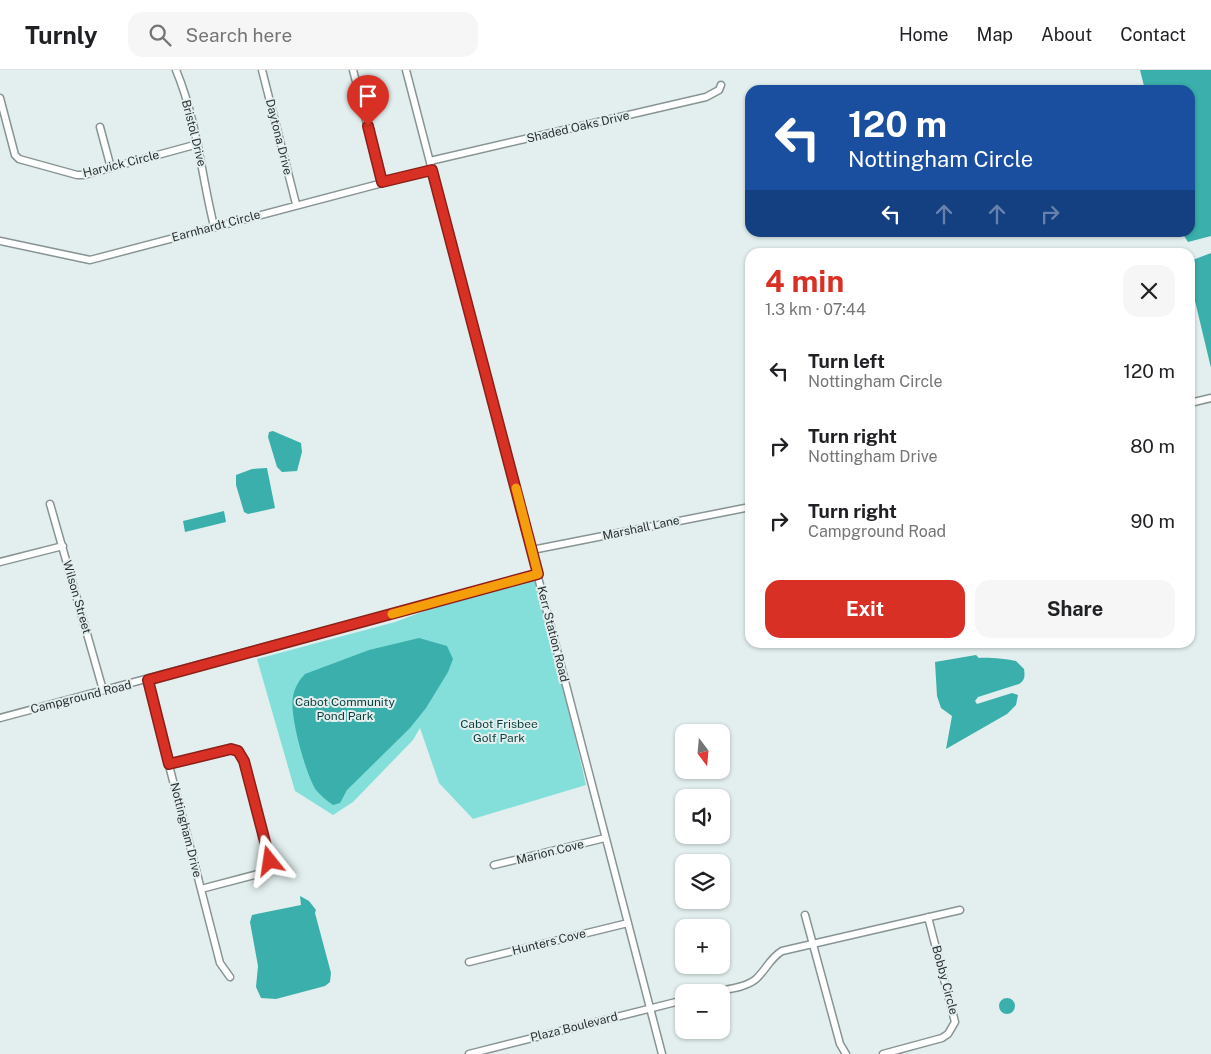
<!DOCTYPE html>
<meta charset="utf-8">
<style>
body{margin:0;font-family:"Public Sans",sans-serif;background:#f6f6f6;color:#202124;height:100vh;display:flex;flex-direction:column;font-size:19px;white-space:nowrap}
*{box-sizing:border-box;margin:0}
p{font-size:16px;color:#757577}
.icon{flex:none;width:28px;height:28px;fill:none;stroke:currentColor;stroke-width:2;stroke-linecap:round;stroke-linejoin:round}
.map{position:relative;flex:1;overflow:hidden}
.sheet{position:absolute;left:745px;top:178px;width:450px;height:400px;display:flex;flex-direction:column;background:#fff;border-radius:15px;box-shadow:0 1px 4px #0004}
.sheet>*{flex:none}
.hud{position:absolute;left:745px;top:15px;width:450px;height:152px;border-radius:15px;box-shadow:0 1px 4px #0004;background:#1a4fa0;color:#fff;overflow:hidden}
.needle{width:32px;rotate:164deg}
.tools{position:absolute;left:675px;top:654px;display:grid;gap:10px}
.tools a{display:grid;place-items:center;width:55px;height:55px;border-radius:10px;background:#fff;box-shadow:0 1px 4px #0004;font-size:25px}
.pin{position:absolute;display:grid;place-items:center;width:42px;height:42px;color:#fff;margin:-51px -21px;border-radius:50% 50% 50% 0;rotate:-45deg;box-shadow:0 0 5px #0007}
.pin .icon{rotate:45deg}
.me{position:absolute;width:55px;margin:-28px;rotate:345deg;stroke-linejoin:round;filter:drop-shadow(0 0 4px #0008)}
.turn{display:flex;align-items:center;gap:18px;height:105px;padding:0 20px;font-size:22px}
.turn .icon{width:65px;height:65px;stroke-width:2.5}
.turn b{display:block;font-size:35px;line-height:42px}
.lanes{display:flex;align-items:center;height:48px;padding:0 20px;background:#0003;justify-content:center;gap:25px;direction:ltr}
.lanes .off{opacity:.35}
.round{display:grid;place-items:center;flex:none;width:52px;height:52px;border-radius:15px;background:#f6f6f6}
.overview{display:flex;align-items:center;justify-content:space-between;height:85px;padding:0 20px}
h1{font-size:30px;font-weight:700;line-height:38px;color:#d93025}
.button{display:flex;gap:10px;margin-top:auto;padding:10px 20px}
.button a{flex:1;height:58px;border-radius:15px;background:#d93025;color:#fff;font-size:20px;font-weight:700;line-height:58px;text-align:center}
.button a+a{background:#f6f6f6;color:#202124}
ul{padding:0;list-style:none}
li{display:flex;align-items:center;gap:15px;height:75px;padding:0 20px}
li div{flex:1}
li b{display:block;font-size:19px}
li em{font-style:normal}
header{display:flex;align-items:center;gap:30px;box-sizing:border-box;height:70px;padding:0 25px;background:#fff;border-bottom:1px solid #e0e0e0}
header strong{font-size:24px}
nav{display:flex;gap:28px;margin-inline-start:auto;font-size:18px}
.search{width:350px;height:45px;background:#f6f6f6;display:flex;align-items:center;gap:12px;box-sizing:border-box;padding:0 18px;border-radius:15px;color:#757577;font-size:19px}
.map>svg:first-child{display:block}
</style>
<header>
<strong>Turnly</strong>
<div class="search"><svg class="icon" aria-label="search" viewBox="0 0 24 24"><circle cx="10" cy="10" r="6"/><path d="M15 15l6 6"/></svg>Search here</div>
<nav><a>Home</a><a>Map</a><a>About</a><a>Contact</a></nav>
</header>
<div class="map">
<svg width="1211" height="984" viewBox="0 0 1211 984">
<rect width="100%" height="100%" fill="#e2efee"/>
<!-- green -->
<path fill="#84dfdb" d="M538,504L586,715L473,749L439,713L420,658L413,670L353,732L333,745L295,721L257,589L395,552L475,522Z"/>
<!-- water -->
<path fill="#3aafab" d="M1140,0H1211V166L1188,172L1182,163L1190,162V20H1145Z
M1211,183V298L1190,210V191Z
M273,361L301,373L302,382L297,401L282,402L277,397L268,367L269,362Z
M267,398L275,438L248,444L244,442L236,415V405L252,399Z
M224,441L226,452L185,462L183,451Z
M419,568L447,576L453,589L448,602L426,638L410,658L347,720L340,733L333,735C327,731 321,726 316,720C306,705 289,645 293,627C294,619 299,610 305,604L369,580Z
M976,585L979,588C985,587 1009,589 1016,591L1024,599C1025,606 1025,610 1019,614L978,627L975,631L977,634L1012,623L1018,625L1016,635L1007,644L946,679L952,646L941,638L937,626L935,592Z
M300,826L309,831L316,840L315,843L331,903L330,912L325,916L276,929L261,928L256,917L258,896L250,852L252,845L301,835Z
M999 936a8 8 0 1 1 16 0a8 8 0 1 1-16 0Z"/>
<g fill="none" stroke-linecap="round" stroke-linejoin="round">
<!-- minor casing -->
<g stroke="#889493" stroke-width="9">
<path id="minor" d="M176,0C197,50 201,104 214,156
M262,0L296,134
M353,0L382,112
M406,0L662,984
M0,28L15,85L19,89L77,105H84L198,74
M100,57L111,98
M430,91L706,27L719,20L721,15
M0,171L90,190L432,100
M1190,333L1211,328
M50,434L103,620
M532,480L750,437
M0,492L63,476
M147,610L220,893L230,907
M0,648L538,504
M169,694L231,679L238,681L244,691L270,791L267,799L258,804L201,819
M494,795L605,768
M805,845L840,974L846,984
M469,892L628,853
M714,922C727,919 745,918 756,909C766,900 770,888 782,881L960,840
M469,984L684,930
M883,984L942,968L948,964L955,952L928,847"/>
</g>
<!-- minor -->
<use href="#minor" stroke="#fff" stroke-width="6"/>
</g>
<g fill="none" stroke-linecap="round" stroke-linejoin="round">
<!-- route casing -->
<g stroke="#8d1f18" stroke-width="12">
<path id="route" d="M270,791L244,691L238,681L231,679L169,694L148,610L538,504L432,100L382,112L368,56"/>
</g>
<!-- route -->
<use href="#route" stroke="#d93025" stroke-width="9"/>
<!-- slow -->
<path stroke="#f59e0b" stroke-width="9" d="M392,544L538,504L516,418"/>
</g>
<g text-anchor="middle" stroke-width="4" stroke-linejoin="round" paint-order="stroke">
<!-- street labels -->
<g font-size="12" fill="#2c3030" stroke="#e2efee">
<text transform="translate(578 57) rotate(-13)" y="4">Shaded Oaks Drive</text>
<text transform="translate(194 63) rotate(76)" y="4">Bristol Drive</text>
<text transform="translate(279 67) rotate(76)" y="4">Daytona Drive</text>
<text transform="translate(121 94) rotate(-14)" y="4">Harvick Circle</text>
<text transform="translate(216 156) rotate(-15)" y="4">Earnhardt Circle</text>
<text transform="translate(641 458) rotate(-12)" y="4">Marshall Lane</text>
<text transform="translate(77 527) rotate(74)" y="4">Wilson Street</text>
<text transform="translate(553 564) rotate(76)" y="4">Kerr Station Road</text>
<text transform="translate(81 627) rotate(-14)" y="4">Campground Road</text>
<text transform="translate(186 760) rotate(76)" y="4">Nottingham Drive</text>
<text transform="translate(550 782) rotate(-14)" y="4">Marion Cove</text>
<text transform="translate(549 872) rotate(-14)" y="4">Hunters Cove</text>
<text transform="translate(945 910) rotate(75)" y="4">Bobby Circle</text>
<text transform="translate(574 957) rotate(-14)" y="4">Plaza Boulevard</text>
</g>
<!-- park labels -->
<g font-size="12" fill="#093f3d" stroke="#e2efee">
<text x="345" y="636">Cabot Community<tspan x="345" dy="14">Pond Park</tspan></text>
<text x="499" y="658">Cabot Frisbee<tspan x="499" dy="14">Golf Park</tspan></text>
</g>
</g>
</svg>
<div class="tools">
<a><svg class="needle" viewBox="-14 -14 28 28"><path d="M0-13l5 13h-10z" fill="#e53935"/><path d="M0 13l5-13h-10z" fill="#757577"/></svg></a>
<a><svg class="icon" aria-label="sound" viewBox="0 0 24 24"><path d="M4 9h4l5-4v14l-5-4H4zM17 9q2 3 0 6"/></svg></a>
<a><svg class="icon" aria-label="layers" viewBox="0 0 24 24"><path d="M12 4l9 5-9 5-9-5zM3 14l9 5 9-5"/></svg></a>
<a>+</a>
<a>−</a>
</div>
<div class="pin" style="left:368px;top:56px;background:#d93025"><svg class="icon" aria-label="arrive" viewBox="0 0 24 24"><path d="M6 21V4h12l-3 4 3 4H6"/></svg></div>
<svg class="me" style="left:270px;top:791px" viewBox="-20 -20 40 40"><path d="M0-17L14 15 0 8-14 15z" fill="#d93025" stroke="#fff" stroke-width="4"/></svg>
<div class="hud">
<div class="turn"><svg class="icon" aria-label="left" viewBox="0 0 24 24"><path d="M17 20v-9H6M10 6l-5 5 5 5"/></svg><div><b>120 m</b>Nottingham Circle</div></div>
<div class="lanes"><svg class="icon" aria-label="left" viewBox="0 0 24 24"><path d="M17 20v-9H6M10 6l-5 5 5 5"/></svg><svg class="icon off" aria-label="ahead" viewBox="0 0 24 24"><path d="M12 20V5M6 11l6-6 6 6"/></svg><svg class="icon off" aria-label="ahead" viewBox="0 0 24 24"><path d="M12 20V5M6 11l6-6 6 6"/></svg><svg class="icon off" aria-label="right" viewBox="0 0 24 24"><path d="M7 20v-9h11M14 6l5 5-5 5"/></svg></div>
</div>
<section class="sheet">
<div class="overview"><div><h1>4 min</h1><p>1.3 km · 07:44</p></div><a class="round"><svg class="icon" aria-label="close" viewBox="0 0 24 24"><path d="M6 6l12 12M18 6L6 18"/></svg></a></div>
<ul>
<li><svg class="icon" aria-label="left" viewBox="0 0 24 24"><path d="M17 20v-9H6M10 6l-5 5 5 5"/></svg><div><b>Turn left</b><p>Nottingham Circle</p></div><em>120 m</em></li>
<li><svg class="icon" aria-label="right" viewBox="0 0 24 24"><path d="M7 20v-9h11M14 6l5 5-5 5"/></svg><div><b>Turn right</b><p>Nottingham Drive</p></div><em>80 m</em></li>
<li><svg class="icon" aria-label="right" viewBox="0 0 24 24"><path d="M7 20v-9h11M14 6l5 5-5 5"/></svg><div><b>Turn right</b><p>Campground Road</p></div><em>90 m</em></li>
</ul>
<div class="button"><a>Exit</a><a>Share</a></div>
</section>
</div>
